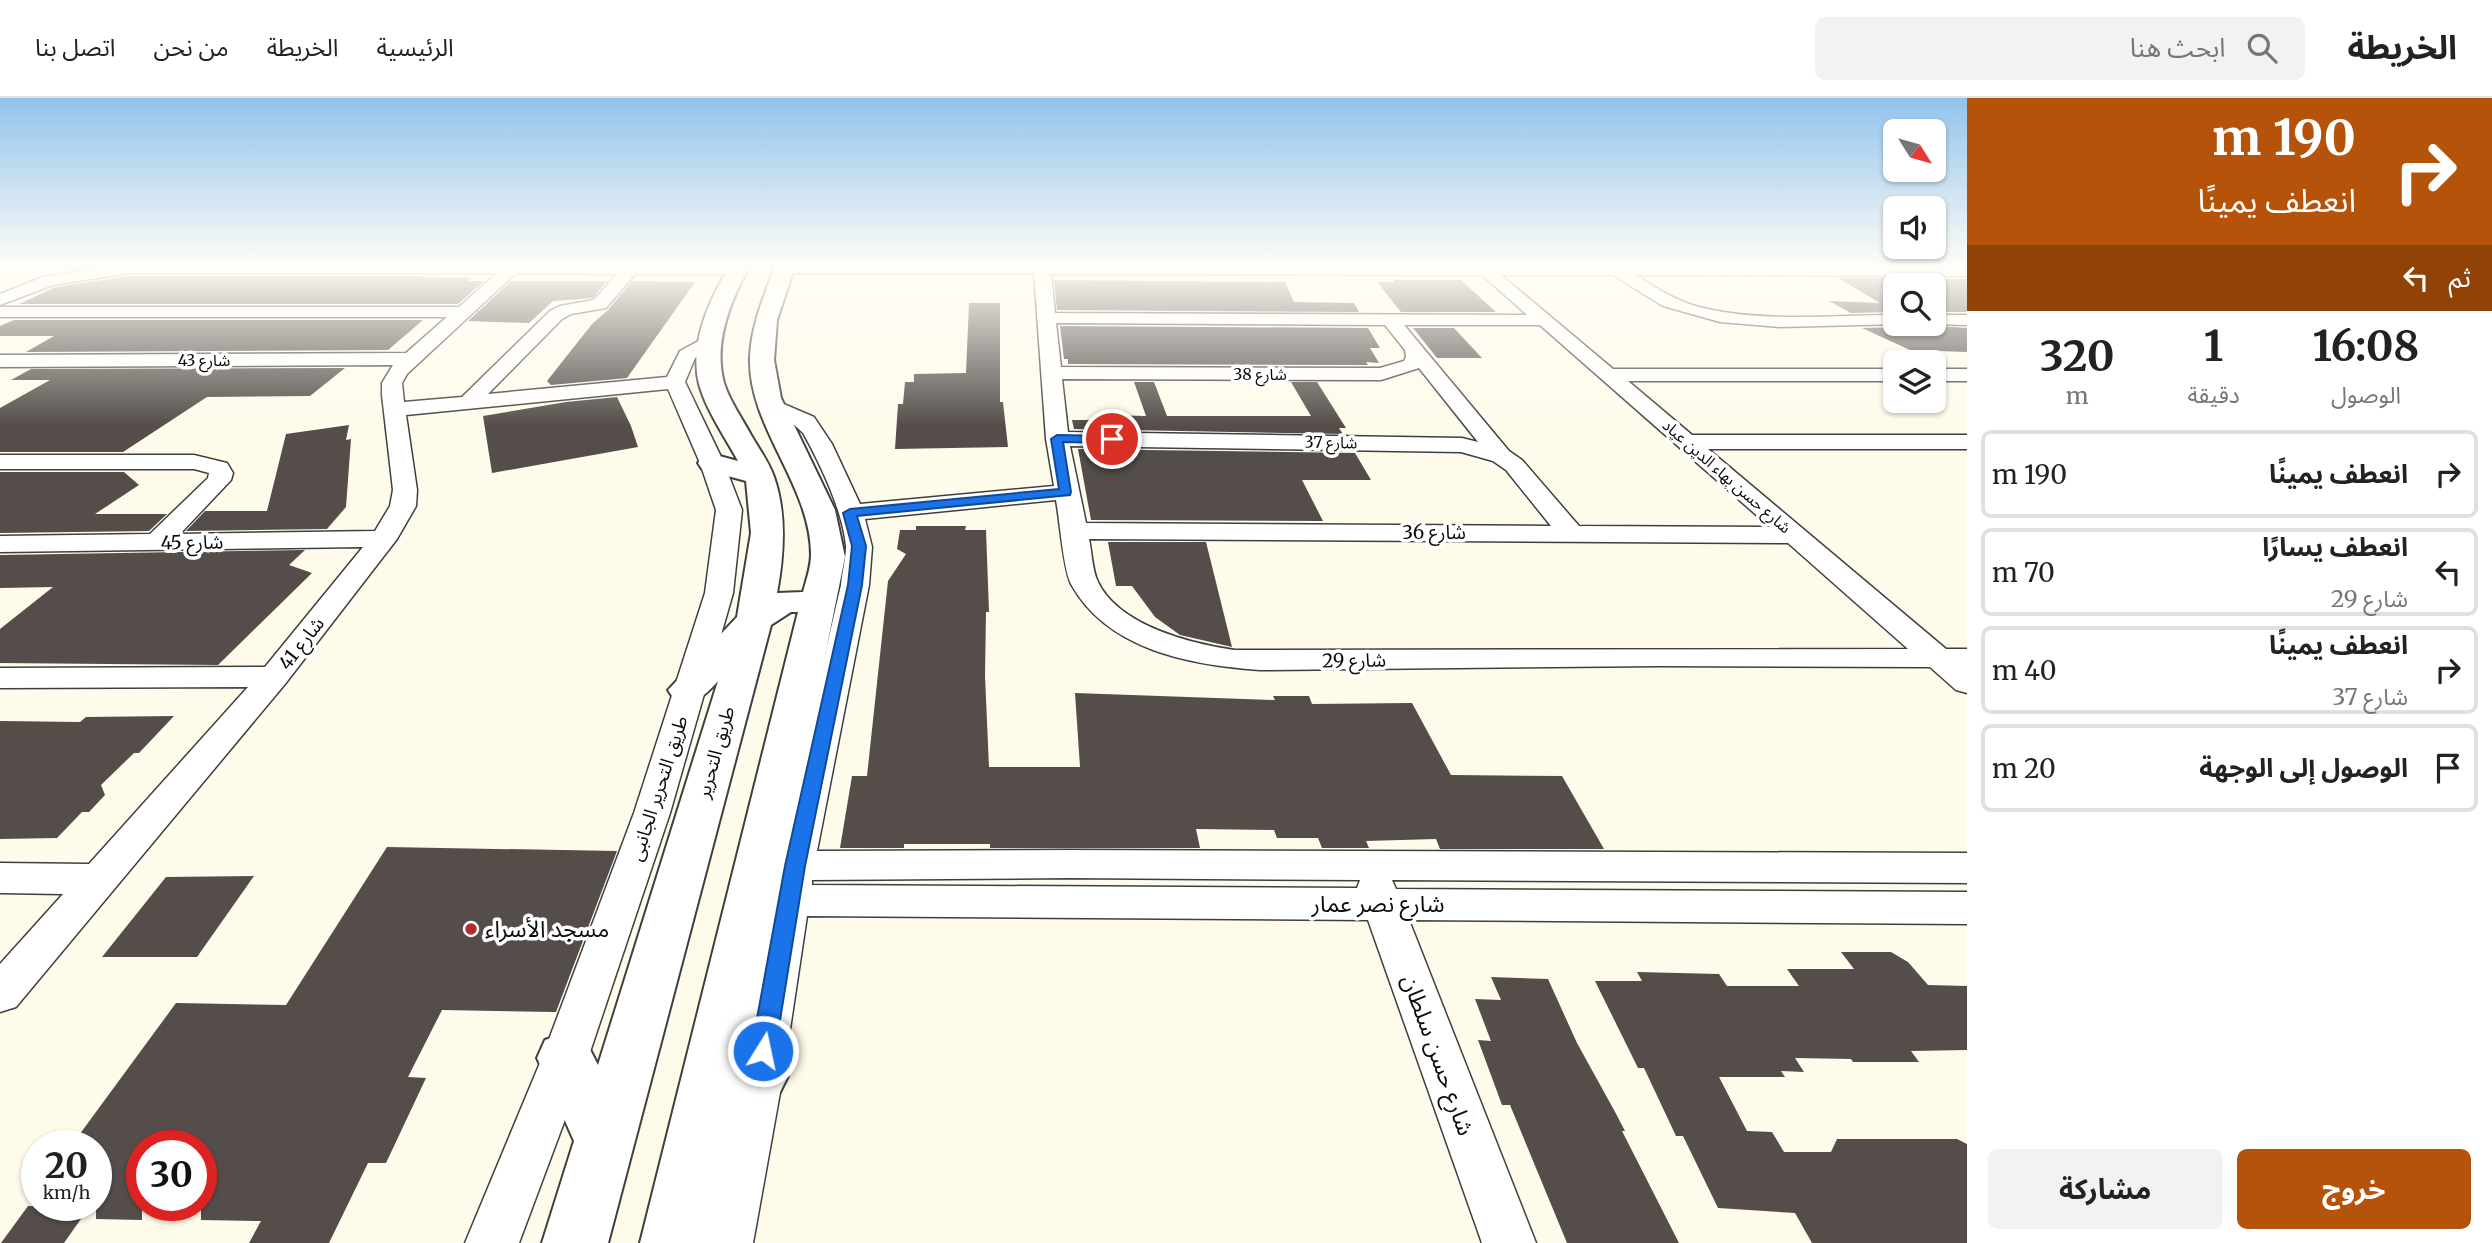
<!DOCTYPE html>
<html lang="ar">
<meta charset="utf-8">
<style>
body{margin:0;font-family:Merriweather,"Noto Sans Arabic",serif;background:#f2f2f2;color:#222;direction:rtl;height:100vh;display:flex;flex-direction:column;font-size:26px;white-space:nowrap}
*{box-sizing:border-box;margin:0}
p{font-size:23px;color:#767676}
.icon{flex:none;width:38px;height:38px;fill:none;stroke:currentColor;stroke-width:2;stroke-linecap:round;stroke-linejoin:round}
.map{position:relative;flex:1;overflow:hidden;direction:ltr}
.drawer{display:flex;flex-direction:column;background:#fff;width:525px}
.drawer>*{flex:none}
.banner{background:#b45309;color:#fff;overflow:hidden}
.needle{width:46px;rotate:127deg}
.controls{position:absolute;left:1883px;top:21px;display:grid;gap:14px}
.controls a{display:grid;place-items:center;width:63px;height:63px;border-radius:10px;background:#fff;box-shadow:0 2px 5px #0004;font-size:35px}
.speed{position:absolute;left:21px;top:1032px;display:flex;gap:14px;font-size:35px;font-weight:700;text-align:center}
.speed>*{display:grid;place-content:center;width:91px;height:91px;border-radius:50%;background:#fff;box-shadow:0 2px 5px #0004;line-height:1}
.speed small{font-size:18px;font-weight:400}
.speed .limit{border:10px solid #d22;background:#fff;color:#111}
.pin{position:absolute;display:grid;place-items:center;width:60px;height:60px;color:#fff;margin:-30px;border:4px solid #fff;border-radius:50%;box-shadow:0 2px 7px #0007}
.me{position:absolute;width:77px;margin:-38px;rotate:10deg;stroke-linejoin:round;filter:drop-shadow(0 0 5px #0008)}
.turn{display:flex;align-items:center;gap:24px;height:147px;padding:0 21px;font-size:32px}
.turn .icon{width:91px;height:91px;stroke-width:2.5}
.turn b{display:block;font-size:49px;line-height:60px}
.then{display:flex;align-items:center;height:66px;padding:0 21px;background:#0003;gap:14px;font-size:26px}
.eta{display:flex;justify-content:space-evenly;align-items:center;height:119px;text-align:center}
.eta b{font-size:42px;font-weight:700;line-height:49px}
.button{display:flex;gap:14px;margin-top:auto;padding:14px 21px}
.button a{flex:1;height:80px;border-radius:10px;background:#b45309;color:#fff;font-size:28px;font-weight:700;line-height:80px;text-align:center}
.button a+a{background:#f2f2f2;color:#222}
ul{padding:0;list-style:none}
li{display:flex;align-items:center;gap:21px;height:88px;margin:0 14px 10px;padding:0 7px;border:4px solid #e0e0e0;border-radius:10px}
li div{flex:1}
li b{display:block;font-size:26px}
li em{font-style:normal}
header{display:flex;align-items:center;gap:42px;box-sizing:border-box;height:98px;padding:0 35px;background:#fff;border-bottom:2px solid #e0e0e0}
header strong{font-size:33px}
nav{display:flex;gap:38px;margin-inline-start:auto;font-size:24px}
.search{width:490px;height:63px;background:#f2f2f2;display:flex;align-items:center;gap:18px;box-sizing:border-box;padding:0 24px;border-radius:10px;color:#767676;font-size:26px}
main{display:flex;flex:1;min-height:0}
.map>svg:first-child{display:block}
</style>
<header>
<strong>الخريطة</strong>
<div class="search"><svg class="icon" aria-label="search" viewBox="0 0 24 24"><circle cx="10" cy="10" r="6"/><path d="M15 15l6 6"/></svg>ابحث هنا</div>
<nav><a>الرئيسية</a><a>الخريطة</a><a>من نحن</a><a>اتصل بنا</a></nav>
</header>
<main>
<section class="drawer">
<div class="banner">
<div class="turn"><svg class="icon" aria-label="right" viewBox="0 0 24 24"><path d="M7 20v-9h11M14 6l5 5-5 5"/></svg><div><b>190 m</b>انعطف يمينًا</div></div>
<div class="then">ثم<svg class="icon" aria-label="left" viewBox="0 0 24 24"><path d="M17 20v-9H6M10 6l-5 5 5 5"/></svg></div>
</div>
<div class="eta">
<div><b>16:08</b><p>الوصول</p></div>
<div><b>1</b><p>دقيقة</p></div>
<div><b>320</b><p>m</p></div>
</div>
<ul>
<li><svg class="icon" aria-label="right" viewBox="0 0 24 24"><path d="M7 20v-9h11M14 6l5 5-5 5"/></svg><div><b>انعطف يمينًا</b></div><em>190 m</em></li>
<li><svg class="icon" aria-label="left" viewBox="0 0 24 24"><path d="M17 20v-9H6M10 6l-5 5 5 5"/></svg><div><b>انعطف يسارًا</b><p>شارع 29</p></div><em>70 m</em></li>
<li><svg class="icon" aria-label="right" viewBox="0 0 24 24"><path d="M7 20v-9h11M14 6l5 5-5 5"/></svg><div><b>انعطف يمينًا</b><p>شارع 37</p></div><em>40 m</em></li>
<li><svg class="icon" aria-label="arrive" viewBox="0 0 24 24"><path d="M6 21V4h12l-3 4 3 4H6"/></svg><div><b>الوصول إلى الوجهة</b></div><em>20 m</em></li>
</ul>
<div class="button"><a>خروج</a><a>مشاركة</a></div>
</section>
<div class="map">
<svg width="1967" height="1145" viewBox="0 0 1967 1145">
<rect width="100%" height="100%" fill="#fefbeb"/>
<!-- building -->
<path fill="#544d49" d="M130,178H423L422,179L472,180L468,183H484L458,206H19L56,189Z
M1838,180L1967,181V214H1934V187H1895V214L1851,215L1829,203L1880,205Z
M1054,182L1285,184L1294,204L1354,205L1359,214L1057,212Z
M1393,182H1461L1496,214H1401L1377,184H1395Z
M511,183H607L593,200L553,203L529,225L468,223Z
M632,183L695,184L627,280L551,287L547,283L592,226L608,212Z
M969,205H1000V304H1003L1008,349L895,351L898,306H903L905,284H914V276L966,275Z
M14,222H440H423L388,252L26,254L54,238H0V228Z
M1904,226L1967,230V254L1910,252L1862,230L1901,229Z
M1060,228L1368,230L1380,250H1370L1379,265L1366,264L1368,267L1068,266V261H1064Z
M1413,230H1454L1482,260H1437Z
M345,270L310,298L207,299L123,354H0V310L50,282H11L31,271Z
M1134,284H1154L1167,318H1311L1291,284H1317L1346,330H1339L1343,336L1074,331L1072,322H1107V317L1146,318Z
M617,299L631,328L638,349L492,375L483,318L566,304Z
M349,327L346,342L351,341L346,409L327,431L186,433L205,413H267L286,336Z
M1078,351L1355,355L1371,382H1302L1323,423L1091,422Z
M0,374H124L139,387L95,416H167L149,433L0,435Z
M916,428H966L965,432H986L989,514H986L985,578L989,669H1080L1075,595L1275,602L1273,598H1309L1312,606L1412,605L1451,677L1562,678L1604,751H1440L1436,741L1366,743L1369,750H1322L1318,740H1277L1274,732L1196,731L1200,750H990V746H904V750H840L852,678H867L888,483L906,456L897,451L900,432H916Z
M1108,444H1206L1232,549L1180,537L1155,519L1132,488H1116Z
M305,452L289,467L312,475L218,567L0,565V531L53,489L0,490V457Z
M174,618L139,655H134L101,687L105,697L89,714H82L57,740L0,741V623L80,624L86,619Z
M387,749L617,753L556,914L442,912L408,979L426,980L386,1065H368L329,1145H249L261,1123L201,1122V1048H142V1122L96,1121V1048H71L176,905L286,907Z
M254,778L197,859H102L166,779Z
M1841,854H1891L1908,864L1928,887L1967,888V952L1911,953L1919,964H1853L1851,961L1795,960L1804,974L1781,973L1785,979H1719L1747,1033L1772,1034L1784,1054H1831L1837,1041H1957L1967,1046V1145H1812L1795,1115L1718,1110L1683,1038H1676L1644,970H1638L1595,883H1642L1637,874L1719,876L1727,888H1799L1787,871H1854Z
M1491,879L1548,881L1577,945L1614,1012L1625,1033H1622L1679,1145H1567L1510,1007H1502L1478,942L1491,943L1475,901L1501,902Z
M28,1108H90L64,1145H1Z"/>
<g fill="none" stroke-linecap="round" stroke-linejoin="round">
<!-- minor casing -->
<g stroke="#3f3f3f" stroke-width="3">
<path id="minor" d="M110,168H744L746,171L738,176H635L606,210L571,216L562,221L488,296L667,279L680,253L704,240H718L720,244L695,260L685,284L724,365L742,412L733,495L670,715L588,960L519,1145H465L542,960L634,715L705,495L716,412L700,365L668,291L406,317L417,392L416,408L397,441L285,586L16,909L0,914V866L63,796L0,795V765L89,766L248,589L0,590V570L265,569L363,449L0,454V438L150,436L208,380L209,375L194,371H0V357H194L227,365L233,375L231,382L180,436L375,433L390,408L393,392L382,297V285L393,267L0,269V257L406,255L447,219H0V209H459L497,175H130L53,187L0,207V196L43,179ZM516,175L617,176L594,202L560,208L550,213L462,299L404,304L402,285L407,276Z
M777,168H1967V178L1636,177C1656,190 1676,203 1699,209C1762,225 1831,217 1895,217V226H1901L1780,229L1720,224L1663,208L1613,177H1501L1613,271H1895V283H1628L1692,337H1967V351H1708L1946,551H1967V595L1956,592L1930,569L1659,568L1260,572C1192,567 1108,553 1071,486C1063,470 1060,423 1056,402L865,421L872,449L869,487L817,753L1069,752L1967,755V785L1392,782L1396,791L1967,794V826L1409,822L1536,1145H1482L1368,822L807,818L783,978L753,1145H699L735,978L776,768L841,487C842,474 846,461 846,448C843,414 820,365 803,335L791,324L763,314L760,309L763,304H779L814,319L832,346L860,406L1054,388L1046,341L1034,175H784L778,173ZM1051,176L1482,177L1527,217L1055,215ZM1056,225L1385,227L1405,252L1406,259L1404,263L1380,270L1061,269ZM1404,227H1540L1770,429L1579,428L1522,362L1509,353ZM1419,270L1478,344L1462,340L1068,334L1062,281L1381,282ZM1070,348L1461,354L1493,363L1506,372L1551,428L1086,425ZM1089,441L1788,445L1908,551L1235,552C1192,546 1119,528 1098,484C1092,472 1092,454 1089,441ZM1069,780L1360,782L1357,790L812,787V782Z
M1934,217H1967V227L1928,226H1934Z
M1934,271H1967V283H1934Z"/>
</g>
<!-- tertiary casing -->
<g stroke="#3f3f3f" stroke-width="4">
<path id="tertiary" d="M730,168H750C730,203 713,245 724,285C730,304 742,320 751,337C759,351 769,364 774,379C787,416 784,457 777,495L803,494C806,483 811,469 811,457C811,387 748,329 750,260C751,228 764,199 775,168H795L777,222L774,262L781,300L835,412L845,459L744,958L759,952L779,960L788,978L779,996L720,1075L706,1145H640L798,514H791L771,527L608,1145H542L574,1043L537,960L545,942L565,935L585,942L598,967L718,583C704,599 696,606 674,601L668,592L737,519L751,435L746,383L702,371L698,365L702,359L712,356L738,363C725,339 706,312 699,286C689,245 709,202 730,168Z"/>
</g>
<!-- minor -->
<use href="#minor" fill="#fff" fill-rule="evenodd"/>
<!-- tertiary -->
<use href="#tertiary" fill="#fff" fill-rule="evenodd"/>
</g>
<!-- sky -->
<linearGradient id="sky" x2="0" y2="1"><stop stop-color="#92c3ec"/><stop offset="0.51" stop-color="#fffdf6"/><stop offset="1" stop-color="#fffdf6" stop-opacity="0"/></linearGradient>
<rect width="1967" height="329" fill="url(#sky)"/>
<!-- route -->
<path fill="#1a73e8" stroke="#114b97" stroke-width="2" d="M1057,337L1112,338L1118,341L1112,345L1063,344L1071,394L1070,397L857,418L866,448L862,487L805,768L775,953L771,960L763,963L755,960L751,953L785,768L848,487L852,448L843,415L850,411L1059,391L1051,341Z"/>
<!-- markers -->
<circle fill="#b52b2d" stroke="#fff" stroke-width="2.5" cx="471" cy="831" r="7"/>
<g text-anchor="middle" stroke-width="7" stroke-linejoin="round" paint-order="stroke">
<!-- far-street labels -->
<g font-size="16" fill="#0c0c0c" stroke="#fff">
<text x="204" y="268">شارع 43</text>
<text x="1260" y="282">شارع 38</text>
<text transform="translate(1331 344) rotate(1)" y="6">شارع 37</text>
<text transform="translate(1727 378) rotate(41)" y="6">شارع حسن بهاء الدين عياد</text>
</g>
<!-- street labels -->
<g font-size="19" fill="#0c0c0c" stroke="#fff">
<text x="1434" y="441">شارع 36</text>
<text transform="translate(192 444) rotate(-1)" y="7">شارع 45</text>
<text transform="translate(301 545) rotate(-52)" y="7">شارع 41</text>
<text transform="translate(1354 562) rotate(-1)" y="7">شارع 29</text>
<text transform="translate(715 654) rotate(-74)" y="7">طريق التحرير</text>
<text transform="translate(658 690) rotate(-72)" y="7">طريق التحرير الجانبى</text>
</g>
<!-- near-street labels -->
<g font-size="23" fill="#0c0c0c" stroke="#fff">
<text x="1378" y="814">شارع نصر عمار</text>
<text transform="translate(1438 957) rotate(70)" y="8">شارع حسن سلطان</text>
</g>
<!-- near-poi labels -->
<g font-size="23" fill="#0c0c0c" stroke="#fff" text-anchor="start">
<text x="485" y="839">مسجد الأسراء</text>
</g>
</g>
</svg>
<div class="controls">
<a><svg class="needle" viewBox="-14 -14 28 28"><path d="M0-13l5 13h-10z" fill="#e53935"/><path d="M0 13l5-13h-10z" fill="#767676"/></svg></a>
<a><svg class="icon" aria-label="sound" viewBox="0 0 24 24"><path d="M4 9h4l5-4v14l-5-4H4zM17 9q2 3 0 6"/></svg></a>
<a><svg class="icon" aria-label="search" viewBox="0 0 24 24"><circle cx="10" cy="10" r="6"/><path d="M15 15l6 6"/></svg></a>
<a><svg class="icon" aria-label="layers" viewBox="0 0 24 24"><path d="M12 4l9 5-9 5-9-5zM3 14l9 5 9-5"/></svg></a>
</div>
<div class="speed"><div>20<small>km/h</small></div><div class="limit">30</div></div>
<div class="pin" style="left:1112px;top:341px;background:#d93025"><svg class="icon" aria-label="arrive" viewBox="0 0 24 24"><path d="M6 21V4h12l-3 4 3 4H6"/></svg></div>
<svg class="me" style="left:763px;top:953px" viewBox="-20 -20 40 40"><circle r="17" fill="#1a73e8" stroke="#fff" stroke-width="3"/><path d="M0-11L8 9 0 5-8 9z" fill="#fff"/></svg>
</div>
</main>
